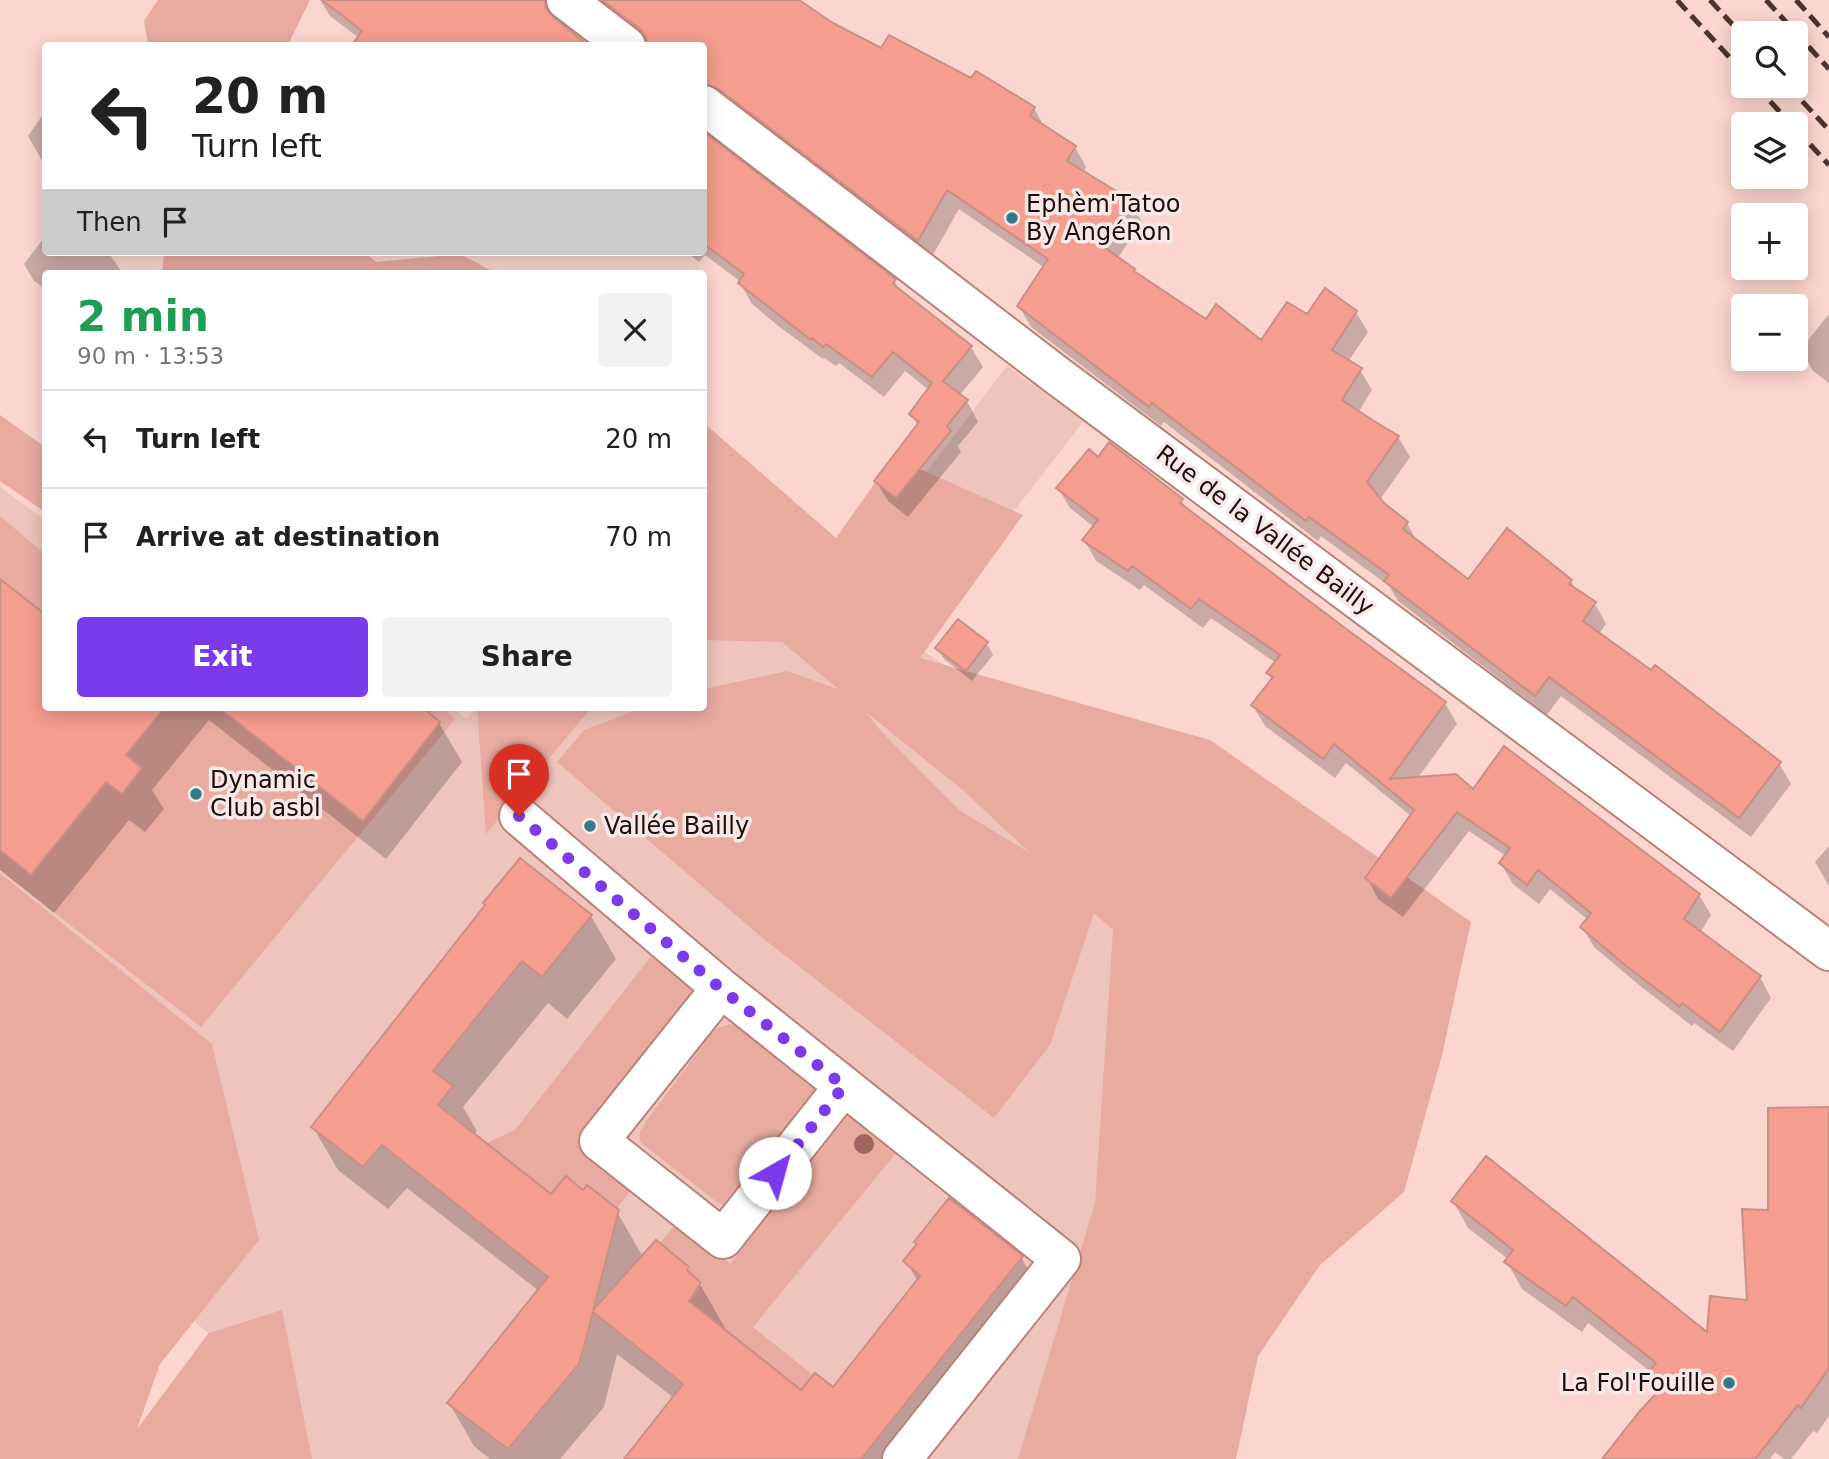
<!DOCTYPE html>
<meta charset="utf-8">
<style>
body{margin:0;font-family:"DejaVu Sans",sans-serif;background:#f2f2f2;color:#202124;height:100vh;display:flex;flex-direction:column;font-size:26px;white-space:nowrap}
*{box-sizing:border-box;margin:0}
p{font-size:23px;color:#757577}
.icon{flex:none;width:38px;height:38px;fill:none;stroke:currentColor;stroke-width:2;stroke-linecap:round;stroke-linejoin:round}
.map{position:relative;flex:1;overflow:hidden}
.drawer{position:absolute;left:42px;top:270px;width:665px;height:441px;display:flex;flex-direction:column;background:#fff;border-radius:7px;box-shadow:0 4px 18px #0003}
.drawer>*{flex:none}
.guide{position:absolute;left:42px;top:42px;width:665px;height:214px;border-radius:7px;box-shadow:0 4px 18px #0003;background:#fff;color:#202124;overflow:hidden}
.fabs{position:absolute;left:1731px;top:21px;display:grid;gap:14px}
.fabs a{display:grid;place-items:center;width:77px;height:77px;border-radius:7px;background:#fff;box-shadow:0 4px 18px #0003;font-size:35px}
.pin{position:absolute;display:grid;place-items:center;width:60px;height:60px;color:#fff;margin:-72px -30px;border-radius:50% 50% 50% 0;rotate:-45deg;box-shadow:0 0 7px #0007}
.pin .icon{rotate:45deg}
.me{position:absolute;width:77px;margin:-38px;rotate:38deg;stroke-linejoin:round;filter:drop-shadow(0 0 5px #0008)}
.turn{display:flex;align-items:center;gap:24px;height:147px;padding:0 35px;font-size:32px}
.turn .icon{width:91px;height:91px;stroke-width:2.5}
.turn b{display:block;font-size:49px;line-height:60px}
.then{display:flex;align-items:center;height:66px;padding:0 35px;background:#0003;gap:14px;font-size:26px}
.round{display:grid;place-items:center;flex:none;width:74px;height:74px;border-radius:7px;background:#f2f2f2}
.summary{display:flex;align-items:center;justify-content:space-between;height:119px;padding:0 35px}
h1{font-size:42px;font-weight:700;line-height:52px;color:#1e9e55}
.button{display:flex;gap:14px;margin-top:auto;padding:14px 35px}
.button a{flex:1;height:80px;border-radius:7px;background:#7c3aed;color:#fff;font-size:28px;font-weight:700;line-height:80px;text-align:center}
.button a+a{background:#f2f2f2;color:#202124}
ul{padding:0;list-style:none}
li{display:flex;align-items:center;gap:21px;height:98px;padding:0 35px;border-top:2px solid #e0e0e0}
li div{flex:1}
li b{display:block;font-size:26px}
li em{font-style:normal}
.map>svg:first-child{display:block}
</style>
<div class="map">
<svg width="1829" height="1459" viewBox="0 0 1829 1459">
<rect width="100%" height="100%" fill="#fcd5ce"/>
<!-- built -->
<path fill="#eec4bd" d="M1007,366L1083,422L912,643L1418,989L1060,1459H116L208,1333L69,1215L0,933V487L45,520L46,707H452L466,719L478,707H704V619L818,614Z"/>
<!-- green -->
<path fill="#e9aba0" fill-rule="evenodd" d="M158,0H310L288,45H148L144,21Z
M164,252H364L376,262L460,254L496,273H162Z
M0,415L45,447V512L0,481Z
M704,423L836,538L893,457L1023,515L920,658L1210,740L1471,922L1442,1055L1404,1192L1320,1265L1258,1356L1236,1459H1018L1095,1203L1113,930L1094,913L1050,1045L994,1118L765,940L557,762L584,730L645,707H704V689L787,671L838,689L782,642L704,640ZM867,713L964,791L1030,853L959,810L880,730Z
M0,516L45,554L46,707H442L455,719L201,1027L0,870Z
M477,707H592L486,834Z
M0,873L212,1044L259,1240L160,1364L137,1429L209,1333L282,1310L312,1459H0Z
M652,955L700,994L583,1143L635,1185L617,1208L587,1184L583,1188L569,1177H565L551,1194L486,1143L515,1130Z
M730,1024L742,1028L813,1083L815,1094L729,1206L718,1203L640,1142V1131L647,1120L715,1029Z
M850,1113L897,1152L753,1327L813,1375L800,1391L690,1301L703,1283L688,1270L690,1267L660,1243L679,1220L730,1264Z"/>
<!-- shadow -->
<path fill="#0003" d="M320,0H570L560,7L555,19L359,38L330,16Z
M586,0H788L882,50L972,81L1034,108L1045,128L1075,147L1086,167L1083,173L1130,201L1142,222L1117,259L1136,275L1206,321L1262,342L1308,316L1356,312L1368,332L1348,362L1360,370L1372,390L1358,413L1398,437L1410,457L1379,501L1407,523L1418,543L1469,581L1571,582L1576,590L1595,604L1606,624L1599,634L1779,763L1791,784L1751,837L1561,696L1547,715L1398,601L1389,586L1321,536L1318,541L1164,422L1161,426L1031,327L1019,306L1045,268L959,209L930,260L704,108V46H648L592,2Z
M46,110V162L41,159L28,136Z
M704,134L894,281L902,294L971,347L983,367L959,396L967,401L978,422L958,446L961,452L908,517L888,501L876,481L918,426L911,414L929,390L905,371L884,397L839,363L836,366L824,358L823,359L777,325L752,304L740,283L741,282L705,255L699,262L686,252H704Z
M46,235V252H108L121,271L120,273H46V294L40,285L34,281L24,264Z
M1829,314V383L1813,371L1801,349Z
M1098,460L1181,500L1187,510L1348,633L1445,703L1457,724L1417,779L1473,792L1699,895L1711,915L1700,933L1760,977L1771,998L1733,1051L1694,1023L1692,1026L1639,985L1594,947L1582,927L1588,920L1550,889L1539,904L1513,884L1501,864L1506,856L1469,831L1403,917L1378,899L1367,878L1411,816L1346,763L1335,778L1265,726L1253,706L1272,681L1268,674L1276,663L1211,618L1203,628L1144,585L1140,590L1096,561L1085,541L1094,527L1070,508L1058,488Z
M0,581L46,707H423L422,709L439,723L462,762L386,859L209,720L152,790L164,809L145,832L129,820L54,913L0,870Z
M987,644L993,655L972,681L944,659L937,648Z
M1829,846V886L1815,862Z
M487,906L591,916L616,959L567,1019L548,1003L463,1107L477,1131L474,1135L551,1196L583,1192L617,1212L643,1257L687,1268L693,1278L700,1284L725,1328L723,1330L801,1392L833,1390L918,1282L906,1261L1021,1257L1046,1301L920,1459H626L674,1398L617,1354L604,1407L560,1459H490L474,1446L449,1403L539,1291L407,1188L388,1209L338,1170L313,1127Z
M1829,1109V1416L1817,1433L1813,1431L1791,1459H1784L1775,1452L1770,1459H1604L1661,1391L1651,1372L1588,1323L1582,1332L1522,1289L1507,1262L1508,1259L1468,1228L1453,1201L1708,1336L1749,1302L1769,1212Z"/>
<!-- building -->
<path fill="#f59d8e" stroke="#ca9086" stroke-width="2" d="M322,0H545L546,9L553,17L589,46H351L362,31Z
M602,0H799L833,23L881,48L889,35L971,78L976,71L1035,107L1030,116L1076,146L1067,161L1131,200L1101,245L1135,269L1134,271L1206,319L1216,304L1261,340L1287,302L1307,314L1325,288L1357,311L1332,350L1362,368L1342,400L1374,421L1399,436L1367,482L1384,503L1408,522L1403,529L1468,579L1507,528L1572,580L1569,584L1596,602L1583,621L1651,670L1655,665L1781,762L1739,818L1549,677L1535,696L1384,581L1389,575L1309,517L1306,521L1152,403L1149,407L1017,306L1048,259L947,190L918,241L717,88L704,84V46H647L646,37L640,29Z
M704,132L896,279L893,284L972,346L943,381L968,400L947,426L951,431L896,498L874,481L919,422L909,414L932,383L893,352L872,377L826,344L823,347L812,338L811,340L738,283L744,274L704,244Z
M1109,442L1183,499L1180,503L1349,631L1446,702L1390,779L1456,774L1473,789L1504,746L1700,894L1684,919L1761,976L1720,1032L1682,1003L1680,1007L1625,965L1580,927L1591,913L1538,870L1527,885L1499,863L1510,848L1457,812L1391,898L1365,878L1414,810L1334,744L1323,759L1251,705L1273,677L1266,673L1280,655L1199,599L1191,609L1132,566L1128,571L1082,540L1098,520L1056,488L1089,449L1098,457Z
M0,579L46,615V707H165L126,755L142,768L122,794L106,782L31,875L0,850Z
M958,619L988,642L966,671L935,648Z
M218,707H422L440,722L363,821Z
M520,858L592,915L542,977L522,961L433,1071L453,1086L438,1105L551,1194L566,1176L583,1190L587,1185L619,1210L593,1310L656,1240L689,1267L687,1270L701,1283L689,1301L801,1390L815,1373L833,1387L920,1276L903,1261L917,1244L914,1242L949,1198L1023,1256L861,1459H624L683,1384L593,1312L579,1364L508,1449L447,1403L548,1277L382,1145L363,1167L311,1127L485,905L483,903Z
M1829,1107V1368L1801,1408L1798,1405L1755,1459H1602L1639,1412L1664,1385L1648,1373L1656,1363L1573,1297L1566,1306L1504,1262L1513,1250L1451,1201L1486,1156L1707,1332L1710,1296L1747,1300L1742,1209L1768,1210V1108Z"/>
<g fill="none" stroke-linecap="round" stroke-linejoin="round">
<!-- minor casing -->
<g stroke="#bb8278" stroke-width="42">
<path id="minor" d="M566,0L626,46
M704,105L1055,374L1829,951
M519,816L721,988L1061,1259L902,1459
M721,988L599,1141L723,1239L844,1086"/>
</g>
<!-- minor -->
<use href="#minor" stroke="#fff" stroke-width="38"/>
<!-- rail -->
<path stroke="#4b332f" stroke-width="5" stroke-dasharray="14 7" stroke-linecap="butt" d="M1677,0L1743,72
M1710,0L1743,36
M1766,0L1829,69
M1796,0L1829,37
M1756,86L1791,124
M1788,86L1829,130
M1796,129L1829,165"/>
</g>
<!-- trees -->
<circle fill="#a0635d" cx="864" cy="1144" r="10"/>
<g fill="none" stroke-linecap="round" stroke-linejoin="round">
<!-- route -->
<path stroke="#7c3aed" stroke-width="12" stroke-dasharray="0 21.6" d="M519,816L720,988L844,1086L775,1173"/>
</g>
<!-- markers -->
<g fill="#337a86" stroke="#f6e9e7" stroke-width="2.5">
<circle cx="1012" cy="218" r="7"/>
<circle cx="196" cy="794" r="7"/>
<circle cx="590" cy="826" r="7"/>
<circle cx="1729" cy="1383" r="7"/>
</g>
<g text-anchor="middle" stroke-width="7" stroke-linejoin="round" paint-order="stroke">
<!-- poi labels -->
<g font-size="24" fill="#210c09" stroke="#f6e9e7" text-anchor="start">
<text x="1026" y="212">Ephèm'Tatoo<tspan x="1026" dy="28">By AngéRon</tspan></text>
<text x="210" y="788">Dynamic<tspan x="210" dy="28">Club asbl</tspan></text>
<text x="604" y="834">Vallée Bailly</text>
<text x="1715" y="1391" text-anchor="end">La Fol'Fouille</text>
</g>
<!-- street labels -->
<g font-size="24" fill="#210c09" stroke="#f6e9e7">
<text transform="translate(1265 530) rotate(37)" y="8">Rue de la Vallée Bailly</text>
</g>
</g>
</svg>
<div class="fabs">
<a><svg class="icon" aria-label="search" viewBox="0 0 24 24"><circle cx="10" cy="10" r="6"/><path d="M15 15l6 6"/></svg></a>
<a><svg class="icon" aria-label="layers" viewBox="0 0 24 24"><path d="M12 4l9 5-9 5-9-5zM3 14l9 5 9-5"/></svg></a>
<a>+</a>
<a>−</a>
</div>
<div class="pin" style="left:519px;top:816px;background:#d93025"><svg class="icon" aria-label="arrive" viewBox="0 0 24 24"><path d="M6 21V4h12l-3 4 3 4H6"/></svg></div>
<svg class="me" style="left:775px;top:1173px" viewBox="-20 -20 40 40"><circle r="19" fill="#fff"/><path d="M0-13L10 11 0 6-10 11z" fill="#7c3aed"/></svg>
<div class="guide">
<div class="turn"><svg class="icon" aria-label="left" viewBox="0 0 24 24"><path d="M17 20v-9H6M10 6l-5 5 5 5"/></svg><div><b>20 m</b>Turn left</div></div>
<div class="then">Then<svg class="icon" aria-label="arrive" viewBox="0 0 24 24"><path d="M6 21V4h12l-3 4 3 4H6"/></svg></div>
</div>
<section class="drawer">
<div class="summary"><div><h1>2 min</h1><p>90 m · 13:53</p></div><a class="round"><svg class="icon" aria-label="close" viewBox="0 0 24 24"><path d="M6 6l12 12M18 6L6 18"/></svg></a></div>
<ul>
<li><svg class="icon" aria-label="left" viewBox="0 0 24 24"><path d="M17 20v-9H6M10 6l-5 5 5 5"/></svg><div><b>Turn left</b></div><em>20 m</em></li>
<li><svg class="icon" aria-label="arrive" viewBox="0 0 24 24"><path d="M6 21V4h12l-3 4 3 4H6"/></svg><div><b>Arrive at destination</b></div><em>70 m</em></li>
</ul>
<div class="button"><a>Exit</a><a>Share</a></div>
</section>
</div>
